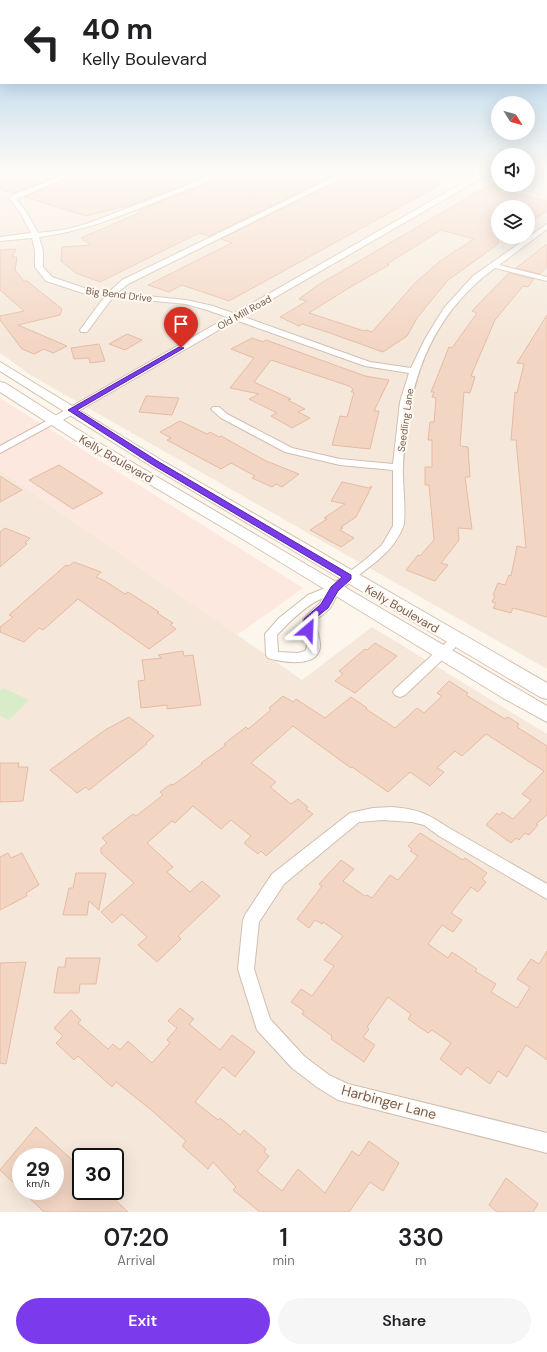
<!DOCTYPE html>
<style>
body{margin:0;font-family:"DM Sans",sans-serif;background:#f6f6f6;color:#202124;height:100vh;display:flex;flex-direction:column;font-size:15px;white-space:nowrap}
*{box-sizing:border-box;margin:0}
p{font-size:13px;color:#757577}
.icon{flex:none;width:22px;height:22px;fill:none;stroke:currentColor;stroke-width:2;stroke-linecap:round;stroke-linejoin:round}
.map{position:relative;height:1212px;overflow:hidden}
.panel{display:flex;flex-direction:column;background:#fff;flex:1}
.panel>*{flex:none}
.guide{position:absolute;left:0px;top:0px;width:547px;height:84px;box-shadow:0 4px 16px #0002;background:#fff;color:#202124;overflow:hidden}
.needle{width:26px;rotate:127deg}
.buttons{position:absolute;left:491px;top:96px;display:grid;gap:8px}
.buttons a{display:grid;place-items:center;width:44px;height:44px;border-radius:50%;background:#fff;box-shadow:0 4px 16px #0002;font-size:20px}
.speed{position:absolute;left:12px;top:1148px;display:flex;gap:8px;font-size:20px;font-weight:700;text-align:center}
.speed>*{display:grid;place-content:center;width:52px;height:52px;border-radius:50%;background:#fff;box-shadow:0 4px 16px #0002;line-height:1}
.speed small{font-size:10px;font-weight:400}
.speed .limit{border:2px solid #111;border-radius:6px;background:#fff;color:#111}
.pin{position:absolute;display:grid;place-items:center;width:34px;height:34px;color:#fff;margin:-41px -17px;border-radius:50% 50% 50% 0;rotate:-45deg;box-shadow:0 0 4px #0007}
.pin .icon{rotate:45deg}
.me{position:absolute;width:44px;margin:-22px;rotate:26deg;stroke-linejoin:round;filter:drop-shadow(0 0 3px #0008)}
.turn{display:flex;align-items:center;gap:14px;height:84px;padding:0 16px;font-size:18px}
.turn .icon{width:52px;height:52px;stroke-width:2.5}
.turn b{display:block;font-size:28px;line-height:34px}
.eta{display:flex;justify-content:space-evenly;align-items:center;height:68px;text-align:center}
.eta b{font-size:24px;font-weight:600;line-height:28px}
.cta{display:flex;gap:8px;margin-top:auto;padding:8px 16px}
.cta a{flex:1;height:46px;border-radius:24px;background:#7c3aed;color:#fff;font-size:16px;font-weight:600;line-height:46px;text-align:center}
.cta a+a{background:#f6f6f6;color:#202124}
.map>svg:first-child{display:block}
</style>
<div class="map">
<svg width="547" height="1212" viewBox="0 0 547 1212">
<rect width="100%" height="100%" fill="#fdf6ec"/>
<!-- residential -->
<path fill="#f5e8da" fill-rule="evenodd" d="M7,172H498V185H528V172H547V669L32,376L0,353V175ZM498,207H528V237H498Z
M0,470L302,680L372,627L547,734V1212H0ZM21,1157H55V1191H21ZM81,1157H115V1191H81Z"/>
<!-- commercial -->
<path fill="#fde8e0" d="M0,398L32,418L303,588L237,635L0,470Z"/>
<!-- green -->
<path fill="#d8ecc9" d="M3,688L29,700L9,720L0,716V691Z"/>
<!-- building -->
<path fill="#f3d5c3" stroke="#e6bba3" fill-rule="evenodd" d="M32,172H67L14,193L0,189V184Z
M81,172H210L182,186L134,204L86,216L25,197Z
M223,172H341L209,236L199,233L100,282L76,273L61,261L62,247L91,245L81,238L139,213L138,211L205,184Z
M354,172H397L421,178L427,175L438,178V186L229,301L182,285L169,292L148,285L232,243L221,239Z
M493,185H520L509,192L547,201V211L528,223V207H498V244L447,281L417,318L407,336L383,352L327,332L302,324L299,326L280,317L307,301L299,299L318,285L479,191ZM441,230L474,239L440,261L415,283L372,332L366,330L364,331L309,313L352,286L389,265L387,264Z
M547,244V266L540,274L516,268Z
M16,249L12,257H17L15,270L24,281H27L62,309L60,315L18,325L67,346L53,353L44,349L34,354L22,349L0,320V316L24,311L0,290V250Z
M509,273L534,279L528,287L523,286L495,320L471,376L475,377L470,393L464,392L460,446L468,447L470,477H465L472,529L458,528L459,540L441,563L448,565L435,581L406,570L418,555L420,556L434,540L429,485H425V467H432V440H428L430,422H434L436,398L432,397L434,392H431L449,347L452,348L477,313L472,311Z
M547,315V617L513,608L511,613L493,608L496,603L492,602L495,596L493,595L498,583L505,585L509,575L511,576L517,546L526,548L516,440H511L515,392L517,393L524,364L517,363Z
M127,334L142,340L125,350L109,344Z
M252,338L263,342L266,340L365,376L389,380L374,411H379L370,449L332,445L340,416L347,417L354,392H351L353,389L349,386L271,360L254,382L291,399L288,400L305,409L298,412L310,418L292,428L271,416L277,413L249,399L259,394L230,388L254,358L231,349Z
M99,344L105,361L90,363L89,358L74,359L71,348Z
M146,396L179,398L172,415L139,412Z
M180,421L207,434L210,432L219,437L221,436L266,461L299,474L282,487L276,484L272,487L252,478L255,476L231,463L221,469L167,440L171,438L160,432Z
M59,465L103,493L73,509L29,480Z
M0,476L22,490L0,502Z
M342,482L369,488L372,486L356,517L341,527L343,528L340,530L354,538L341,547L310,530L327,519L324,518L345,504L331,501Z
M5,528L30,538L25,543L27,544L0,567V532Z
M74,562L101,572L96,577L105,581L125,594L128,592L159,612L157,613L173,623L170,625L176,629L149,649L78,599L43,630L39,628L24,642L0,632V627L13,617L9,615L66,565L69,566Z
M375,643L397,656L355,693L335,681L343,674L339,671L365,649L367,650Z
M183,651L184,656L193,655L201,705L167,709V705L141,708L138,681L145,680L142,660L162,658L158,655Z
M449,681L468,693L466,695L505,719L508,717L519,724L517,727L547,746V815L536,824L538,825L529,835L525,833L519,840L516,838L511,843L486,825L497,813L500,815L502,812L513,819L531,800L522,794L544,771L486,734L462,756L455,751L437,768L444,772L430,786L410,772L388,792L352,767L351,768L293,726L251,763L276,782L270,787L291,804L298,799L308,807L306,809L313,814L266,856L261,851L258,854L244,843L251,836L231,820L221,829L193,806L175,823L172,821L147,843L173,867L167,872L190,892L202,881L220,896L178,936L181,939L157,962L138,945L147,937L122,914L112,923L101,912L134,883L101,853V848L107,843L102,838L133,814L136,816L144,810L163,795L160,792L171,784L173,785L202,764L201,763L226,745L224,744L246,727L248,729L271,710L269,708L283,696L293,702L296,699L325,718L351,697L367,708L366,709L395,728L417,708L424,713L442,696L437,693Z
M129,717L154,736L146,743L147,744L89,790L86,787L77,793L50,770L105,730Z
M0,763H19L18,767H28L23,801L0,802Z
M420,833L463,860L465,858L487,873L482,879L486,882L478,892L471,887L451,913L462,920L453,932L442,925L428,944L448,958L452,952L477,969L475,971L496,984L491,992L517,1008L530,987L517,979L531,959L539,964L547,951V1060L526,1045L507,1077L498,1071L490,1084L467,1067L461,1075L440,1059L451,1043L432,1030L428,1033L408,1019L411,1014L388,997L367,1027L369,1029L363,1037L375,1045L364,1062L331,1039L332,1036L302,1014L304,1011L291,1002L301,989L312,996L334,966L324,960L343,936L323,922L322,924L315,920L309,928L297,919L322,886L319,884L341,860L354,869L343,881L365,896L367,895L372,898L390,875L398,880L418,856L410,851L412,849L408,846Z
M8,853L11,858L22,853L39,885L26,893L27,896L0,910V857Z
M76,873H106L99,910L89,901L87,915H63L69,888H73Z
M66,958H100L96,984H80L79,993H54L58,967H65Z
M26,962L6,1064L0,1063V963Z
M180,1008L194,1019L189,1024L220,1050L232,1035L255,1052L235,1077L223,1067L195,1102L218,1120L220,1118L240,1135L244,1130L266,1149L264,1152L269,1156L257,1171L282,1191L298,1169L325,1193L352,1151L359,1156L369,1141L399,1163L383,1191L370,1182L349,1212H260L233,1190L236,1187L213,1162L208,1169L182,1146L186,1141L150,1109L116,1082L112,1087L78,1056L74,1060L56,1043L63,1036L54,1028L71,1010L81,1020L78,1023L108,1049L113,1044L120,1050L128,1041L152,1063L170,1043L167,1040L177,1028L168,1021Z
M36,1127L81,1168V1191H115L111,1196L128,1212H44L22,1191H55V1157H21V1190L0,1170Z
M506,1178L538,1204L533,1212H497L489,1205Z"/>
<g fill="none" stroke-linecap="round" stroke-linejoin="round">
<!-- minor casing -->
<g stroke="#d1beb0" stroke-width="2">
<path id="minor" d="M71,172H80L16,199L27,213L38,233L63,230L86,224L183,187L214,172H222C210,182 185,190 170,196C125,214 87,231 39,237L43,251V267L52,277L90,290L109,292L122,280L345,172H353L128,284L117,293L186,300L213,306L370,362L411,368L425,339L444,308L473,276L547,224V229L499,265L547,277V281L495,268C427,318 407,387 403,467C402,480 407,517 403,527C391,558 362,569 340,591C335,595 334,604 329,609C325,613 320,617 315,620C315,629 320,636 320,645C320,669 282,662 268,658L266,655L265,634L279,618L308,595L330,586L365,560L382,545L393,526V470L340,465L285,452L221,418L211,409L213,407H219L227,414L292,448L340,459L393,464L400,402L409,373L365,366L207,310L186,304L113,297L87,332H81L80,330L105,296L86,294L46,281L35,267V251L32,238L0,241V237L31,233L21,214L10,199L13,195ZM323,598L320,603L303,619C302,629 311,642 305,651L298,653L278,652L277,635C290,621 306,605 323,598Z
M52,418L57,421L55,423L0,453V446Z
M456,636L460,637L462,640L460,643L405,695L400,697L395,695L393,692L395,689L452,637Z
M392,807C418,809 428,814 449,828L547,884V899L439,836L424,825L412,822L382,820L359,822L284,884L259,922L254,969L270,1019L304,1056L329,1075L348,1084L547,1133V1153L338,1100L317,1087L292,1068L257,1030L238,969L243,920L245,915L272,874L350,813L373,808Z"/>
</g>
<!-- tertiary casing -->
<g stroke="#d1beb0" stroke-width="2">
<path id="tertiary" d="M482,172H492L56,424L52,425L46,421Z"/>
</g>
<!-- secondary casing -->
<g stroke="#d6c0b0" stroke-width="2">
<path id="secondary" d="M0,362L161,460L547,683V699L540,697L151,466L0,371Z
M0,382L5,383L96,441L547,706V722L503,698L241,538L86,447L0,392Z"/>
</g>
<!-- minor -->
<use href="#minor" fill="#fff" fill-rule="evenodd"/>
<!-- tertiary -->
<use href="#tertiary" fill="#fff" fill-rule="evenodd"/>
<!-- secondary -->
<use href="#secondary" fill="#fff" fill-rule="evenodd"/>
</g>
<!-- sky -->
<linearGradient id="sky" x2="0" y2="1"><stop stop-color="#97c7e8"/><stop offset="0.5" stop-color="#fefbf6"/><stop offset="1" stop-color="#fefbf6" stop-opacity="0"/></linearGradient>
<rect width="547" height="342" fill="url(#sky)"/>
<!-- route -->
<path fill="#7c3aed" stroke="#51269a" d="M179,347L184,348L77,410L159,462L351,575V579L338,591L328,608L313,620L311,632L308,633L303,630L304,619L321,604L331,587L342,577L153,465L68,410Z"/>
<g text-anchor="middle" stroke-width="4" stroke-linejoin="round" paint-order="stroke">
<!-- far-street labels -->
<g font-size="10" fill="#7a5c4d" stroke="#fffaf3">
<text transform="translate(119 294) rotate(7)" y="4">Big Bend Drive</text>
<text transform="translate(244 312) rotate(-29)" y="4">Old Mill Road</text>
<text transform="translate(405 420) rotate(-82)" y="4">Seedling Lane</text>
</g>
<!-- street labels -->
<g font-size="12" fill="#7a5c4d" stroke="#fffaf3">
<text transform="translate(116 459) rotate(30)" y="4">Kelly Boulevard</text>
<text transform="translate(402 609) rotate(30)" y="4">Kelly Boulevard</text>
</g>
<!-- near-street labels -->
<g font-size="14" fill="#7a5c4d" stroke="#fffaf3">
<text transform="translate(389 1102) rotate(15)" y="5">Harbinger Lane</text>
</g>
</g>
</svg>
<div class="buttons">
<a><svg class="needle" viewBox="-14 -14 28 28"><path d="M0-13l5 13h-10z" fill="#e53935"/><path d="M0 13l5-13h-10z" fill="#757577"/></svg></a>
<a><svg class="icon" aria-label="sound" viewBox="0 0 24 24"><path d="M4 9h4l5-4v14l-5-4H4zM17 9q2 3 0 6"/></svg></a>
<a><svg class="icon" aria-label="layers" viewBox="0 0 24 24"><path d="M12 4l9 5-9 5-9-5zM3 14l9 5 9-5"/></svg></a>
</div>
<div class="speed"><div>29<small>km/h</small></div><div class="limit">30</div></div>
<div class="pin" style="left:181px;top:348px;background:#d93025"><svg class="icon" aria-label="arrive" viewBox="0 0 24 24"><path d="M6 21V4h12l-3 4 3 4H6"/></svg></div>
<svg class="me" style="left:308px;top:630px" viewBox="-20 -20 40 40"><path d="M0-17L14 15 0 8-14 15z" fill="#7c3aed" stroke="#fff" stroke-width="4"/></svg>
<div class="guide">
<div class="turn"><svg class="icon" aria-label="left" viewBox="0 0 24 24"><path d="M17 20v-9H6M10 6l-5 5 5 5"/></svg><div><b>40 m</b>Kelly Boulevard</div></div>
</div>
</div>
<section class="panel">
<div class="eta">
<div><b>07:20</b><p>Arrival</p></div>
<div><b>1</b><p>min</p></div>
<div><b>330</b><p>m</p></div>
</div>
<div class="cta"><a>Exit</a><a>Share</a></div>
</section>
